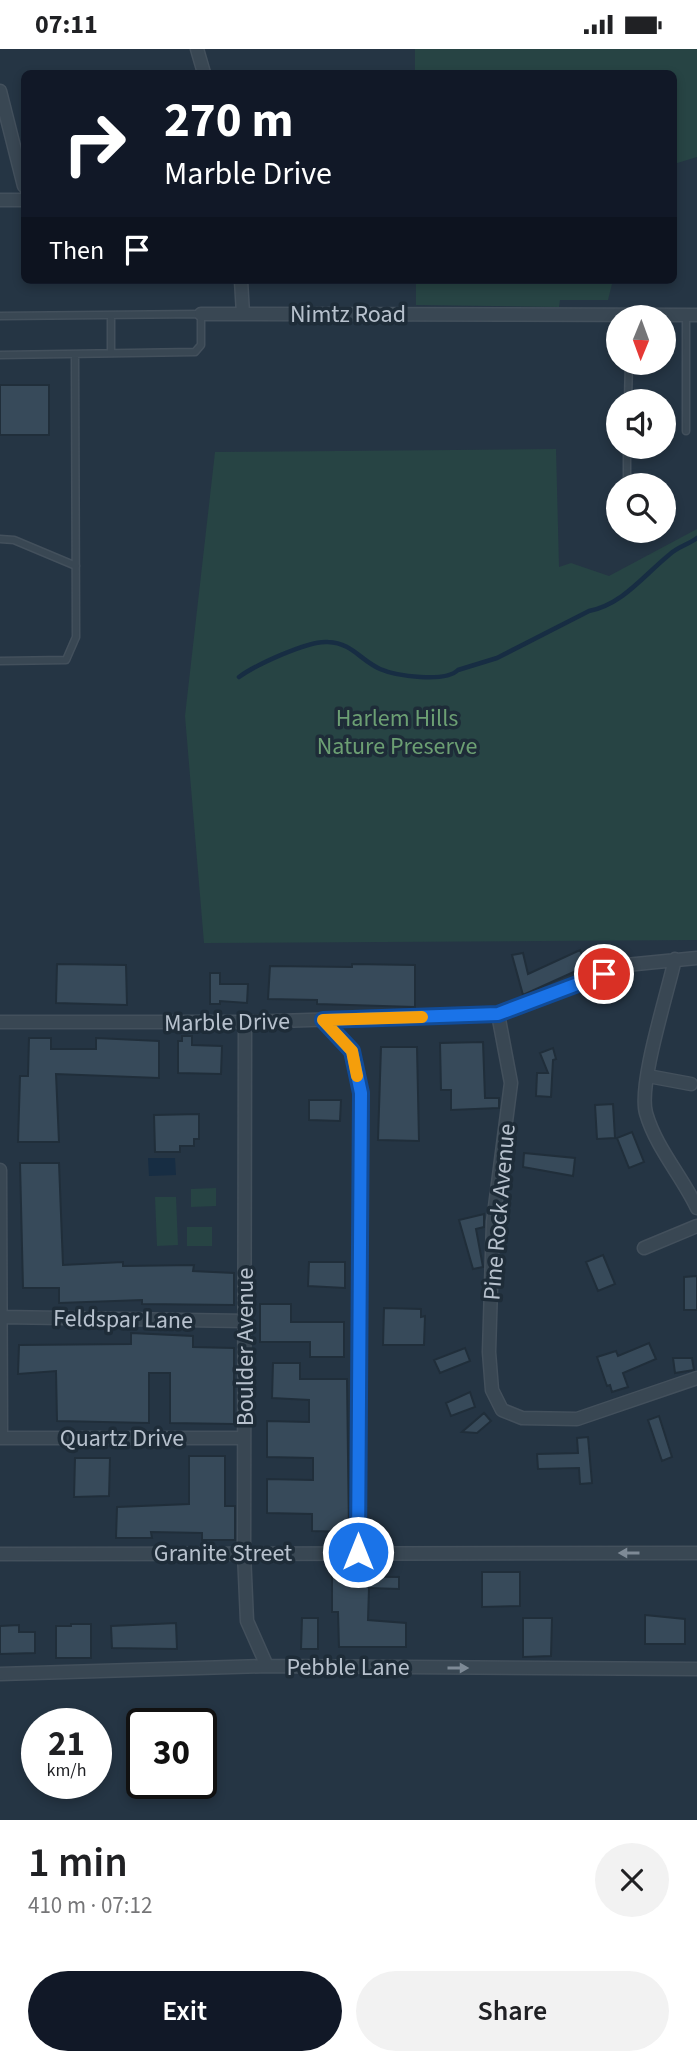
<!DOCTYPE html>
<meta charset="utf-8">
<style>
body{margin:0;font-family:"Source Sans 3",sans-serif;background:#f2f2f2;color:#202124;height:100vh;display:flex;flex-direction:column;font-size:26px;white-space:nowrap}
*{box-sizing:border-box;margin:0}
p{font-size:23px;color:#757577}
.icon{flex:none;width:38px;height:38px;fill:none;stroke:currentColor;stroke-width:2;stroke-linecap:round;stroke-linejoin:round}
.map{position:relative;height:1771px;overflow:hidden}
.details{display:flex;flex-direction:column;background:#fff;flex:1}
.details>*{flex:none}
.guide{position:absolute;left:21px;top:21px;width:656px;height:214px;border-radius:10px;box-shadow:0 4px 10px #0003;background:#111827;color:#fff;overflow:hidden}
.needle{width:46px;rotate:181deg}
.fabs{position:absolute;left:606px;top:256px;display:grid;gap:14px}
.fabs a{display:grid;place-items:center;width:70px;height:70px;border-radius:50%;background:#fff;box-shadow:0 4px 10px #0003;font-size:35px}
.speed{position:absolute;left:21px;top:1659px;display:flex;gap:14px;font-size:35px;font-weight:700;text-align:center}
.speed>*{display:grid;place-content:center;width:91px;height:91px;border-radius:50%;background:#fff;box-shadow:0 4px 10px #0003;line-height:1}
.speed small{font-size:18px;font-weight:400}
.speed .limit{border:4px solid #111;border-radius:10px;background:#fff;color:#111}
.pin{position:absolute;display:grid;place-items:center;width:60px;height:60px;color:#fff;margin:-30px;border:4px solid #fff;border-radius:50%;box-shadow:0 2px 7px #0007}
.me{position:absolute;width:77px;margin:-38px;rotate:0deg;stroke-linejoin:round;filter:drop-shadow(0 0 5px #0008)}
.turn{display:flex;align-items:center;gap:24px;height:147px;padding:0 28px;font-size:32px}
.turn .icon{width:91px;height:91px;stroke-width:2.5}
.turn b{display:block;font-size:49px;line-height:60px}
.then{display:flex;align-items:center;height:66px;padding:0 28px;background:#0003;gap:14px;font-size:26px}
.round{display:grid;place-items:center;flex:none;width:74px;height:74px;border-radius:37px;background:#f2f2f2}
.headline{display:flex;align-items:center;justify-content:space-between;height:119px;padding:0 28px}
h1{font-size:42px;font-weight:600;line-height:52px}
.primary-button{display:flex;gap:14px;margin-top:auto;padding:14px 28px}
.primary-button a{flex:1;height:80px;border-radius:42px;background:#111827;color:#fff;font-size:28px;font-weight:600;line-height:80px;text-align:center}
.primary-button a+a{background:#f2f2f2;color:#202124}
.status{display:flex;justify-content:space-between;align-items:center;height:49px;padding:0 35px;background:#fff;direction:ltr}
.status svg{height:19px;fill:currentColor}
.map>svg:first-child{display:block}
</style>
<div class="status"><b>07:11</b><svg viewBox="0 0 49 12"><path d="M0 12V9h3v3zM5 12V6h3v6zM10 12V3h3v9zM15 12V0h3v12zM26 1h20v11H26zM47 4h2v5h-2z"/></svg></div>
<div class="map">
<svg width="697" height="1771" viewBox="0 0 697 1771">
<rect width="100%" height="100%" fill="#253544"/>
<!-- green -->
<path fill="#274444" d="M415,0H697V108L674,115V24H415Z
M416,231H613L608,251H560L559,258L416,256Z
M556,400L559,518L571,514L609,527L697,480V891L204,894L185,667L215,403Z
M216,1139V1157L191,1158V1140Z
M155,1148H176L178,1196L157,1197Z
M187,1178H212V1197H187Z"/>
<!-- water -->
<path fill="#172d43" d="M148,1109H175L176,1126L149,1127Z"/>
<g fill="none" stroke-linecap="round" stroke-linejoin="round">
<!-- stream -->
<path stroke="#172d43" stroke-width="4.5" d="M239,628C254,617 308,591 328,593C352,594 360,611 380,620C396,627 445,634 458,621L497,609L589,562C623,555 643,527 669,506C677,498 688,496 697,489"/>
</g>
<!-- building -->
<path fill="#374a5a" stroke="#202e3a" stroke-width="2" d="M0,336H49V386H0Z
M580,901L587,917L523,946L512,906L523,904L528,925Z
M57,915L126,916L127,956L56,954Z
M352,915L415,916V958L317,955V951L268,950L270,917L352,918Z
M210,924H220V935H248L247,954L220,952V955H210Z
M182,987H192V996L222,997L221,1025L178,1024V992H182Z
M29,989H51V1000H96V989L159,992V1029L56,1025L59,1093H18L20,1027H28Z
M483,993L485,1049H499V1059L451,1061V1041H441L440,994Z
M381,998H417L419,1092L378,1091Z
M553,999L556,1010L553,1011L551,1048L536,1047L537,1024H548L540,1004Z
M309,1051H341L340,1072L309,1071Z
M613,1055L615,1089L597,1090L595,1056Z
M199,1065V1090H194V1097H180V1103H155L154,1066Z
M632,1083L644,1113L629,1119L617,1089Z
M524,1104L575,1109L573,1127L523,1118Z
M20,1114H59L63,1216L123,1213V1217L194,1216L193,1222L234,1224V1256L142,1255V1251L59,1254V1239H23Z
M484,1165V1178L476,1180L483,1218L473,1220L459,1171Z
M603,1206L615,1235L598,1242L586,1213Z
M309,1213H345V1239L308,1237Z
M697,1227V1261H684V1228Z
M260,1255H291V1273H344V1308H310V1293H260Z
M384,1259L421,1260V1268L425,1267L424,1296H383Z
M131,1284L193,1287V1298L234,1299V1375L170,1374V1324H149V1374L57,1372L56,1322L18,1325L19,1296L131,1295Z
M649,1294L656,1310L623,1324L628,1338L612,1343L610,1336L607,1337L597,1308L616,1302L618,1307Z
M465,1299L470,1312L440,1324L434,1311Z
M673,1309H692L694,1321L675,1324Z
M273,1314H300V1330H347L349,1483L312,1482V1465L267,1464V1430L313,1431V1409L267,1408V1372L309,1373V1351L272,1349Z
M470,1343L475,1358L451,1367L446,1354Z
M484,1364L491,1372L477,1384L462,1383Z
M659,1367L672,1408L662,1412L648,1371Z
M588,1388L592,1434L580,1435L579,1419L538,1420L537,1405L578,1404L577,1389Z
M189,1407H225V1457H235V1491H202V1484L151,1483L152,1489H116L117,1458L189,1455Z
M75,1409H110L109,1447L74,1448Z
M482,1523H520V1557L482,1558Z
M332,1527L399,1528V1540L369,1539L368,1571L406,1574V1598H339L338,1563H332Z
M645,1566L685,1570V1595H645Z
M302,1569H318V1600H301Z
M523,1569H552L551,1607L523,1608Z
M176,1574L177,1600L112,1599L111,1577Z
M71,1575H91V1609H56V1577H71Z
M19,1576V1583H35V1604L0,1605V1577Z"/>
<g fill="none" stroke-linecap="round" stroke-linejoin="round">
<!-- lane casing -->
<g stroke="#43505c" stroke-width="9">
<path id="lane" d="M111,266V304
M0,267L201,265V296L195,303L0,306
M628,352L629,313
M686,382V266
M627,436V397
M0,490L14,491L76,517
M0,612L66,611L76,588L75,305"/>
</g>
<!-- street casing -->
<g stroke="#43505c" stroke-width="15">
<path id="street" d="M197,0L204,24
M0,42L24,137
M0,151H24
M241,231L243,265
M201,265L697,266
M675,910C668,943 638,1035 646,1064C656,1099 682,1127 697,1159
M498,965L511,1034L493,1173L489,1303L492,1341L502,1361L522,1369L577,1370L697,1329
M323,971L352,1002L361,1044L358,1503
M0,973H245L498,965L626,916L697,909
M245,973L244,1504L247,1572L267,1617
M648,1027L691,1035
M0,1121L1,1389
M644,1199L697,1177
M2,1268L245,1272
M0,1389H244
M0,1505L697,1504
M0,1625L267,1617L697,1620"/>
</g>
<!-- lane -->
<use href="#lane" stroke="#394753" stroke-width="6"/>
<!-- street -->
<use href="#street" stroke="#394753" stroke-width="12"/>
</g>
<!-- one-way arrows -->
<defs><path id="oneway-solid" d="M-6-.8H1V-3.2L6.5 0L1 3.2V.8H-6Z" transform="scale(1.75)"/></defs>
<g fill="#7e8a96">
<use href="#oneway-solid" transform="translate(629 1504) rotate(-180)"/>
<use href="#oneway-solid" transform="translate(458 1619)"/>
</g>
<g fill="none" stroke-linecap="round" stroke-linejoin="round">
<!-- route casing -->
<g stroke="#114b97" stroke-width="18">
<path id="route" d="M358,1503L361,1044L352,1002L323,971L498,965L604,925"/>
</g>
<!-- route -->
<use href="#route" stroke="#1a73e8" stroke-width="12"/>
<!-- slow -->
<path stroke="#f59e0b" stroke-width="12" d="M357,1027L352,1002L323,971L422,968"/>
</g>
<g text-anchor="middle" stroke-width="7" stroke-linejoin="round" paint-order="stroke">
<!-- street labels -->
<g font-size="24" fill="#b7c1cd" stroke="#1e2c38">
<text x="348" y="273">Nimtz Road</text>
<text transform="translate(227 973) rotate(-1)" y="8">Marble Drive</text>
<text transform="translate(499 1163) rotate(-85)" y="8">Pine Rock Avenue</text>
<text transform="translate(123 1270) rotate(1)" y="8">Feldspar Lane</text>
<text transform="translate(245 1298) rotate(-90)" y="8">Boulder Avenue</text>
<text x="122" y="1397">Quartz Drive</text>
<text x="223" y="1512">Granite Street</text>
<text x="348" y="1626">Pebble Lane</text>
</g>
<!-- park labels -->
<g font-size="24" fill="#6c9f73" stroke="#1e2c38">
<text x="397" y="677">Harlem Hills<tspan x="397" dy="28">Nature Preserve</tspan></text>
</g>
</g>
</svg>
<div class="fabs">
<a><svg class="needle" viewBox="-14 -14 28 28"><path d="M0-13l5 13h-10z" fill="#e53935"/><path d="M0 13l5-13h-10z" fill="#757577"/></svg></a>
<a><svg class="icon" aria-label="sound" viewBox="0 0 24 24"><path d="M4 9h4l5-4v14l-5-4H4zM17 9q2 3 0 6"/></svg></a>
<a><svg class="icon" aria-label="search" viewBox="0 0 24 24"><circle cx="10" cy="10" r="6"/><path d="M15 15l6 6"/></svg></a>
</div>
<div class="speed"><div>21<small>km/h</small></div><div class="limit">30</div></div>
<div class="pin" style="left:604px;top:925px;background:#d93025"><svg class="icon" aria-label="arrive" viewBox="0 0 24 24"><path d="M6 21V4h12l-3 4 3 4H6"/></svg></div>
<svg class="me" style="left:358px;top:1503px" viewBox="-20 -20 40 40"><circle r="17" fill="#1a73e8" stroke="#fff" stroke-width="3"/><path d="M0-11L8 9 0 5-8 9z" fill="#fff"/></svg>
<div class="guide">
<div class="turn"><svg class="icon" aria-label="right" viewBox="0 0 24 24"><path d="M7 20v-9h11M14 6l5 5-5 5"/></svg><div><b>270 m</b>Marble Drive</div></div>
<div class="then">Then<svg class="icon" aria-label="arrive" viewBox="0 0 24 24"><path d="M6 21V4h12l-3 4 3 4H6"/></svg></div>
</div>
</div>
<section class="details">
<div class="headline"><div><h1>1 min</h1><p>410 m · 07:12</p></div><a class="round"><svg class="icon" aria-label="close" viewBox="0 0 24 24"><path d="M6 6l12 12M18 6L6 18"/></svg></a></div>
<div class="primary-button"><a>Exit</a><a>Share</a></div>
</section>
